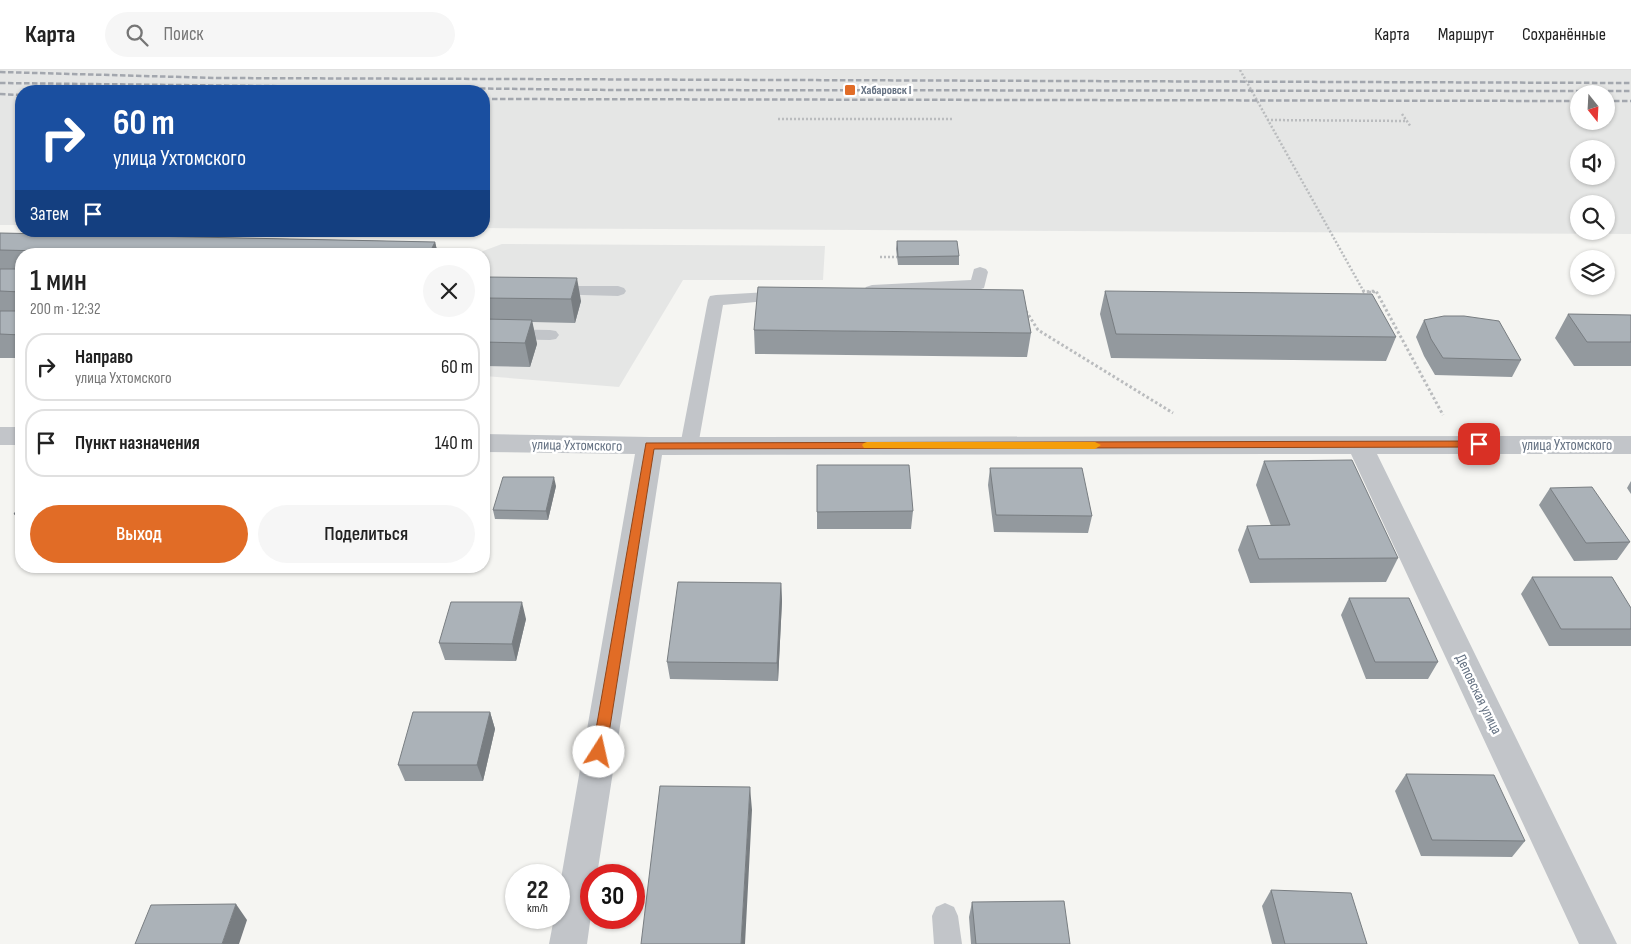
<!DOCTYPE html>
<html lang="ru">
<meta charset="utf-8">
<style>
body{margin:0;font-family:"Sofia Sans Condensed",sans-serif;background:#f6f6f6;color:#222;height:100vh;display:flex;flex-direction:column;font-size:19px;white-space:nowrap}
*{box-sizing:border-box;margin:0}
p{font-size:16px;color:#767676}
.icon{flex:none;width:28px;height:28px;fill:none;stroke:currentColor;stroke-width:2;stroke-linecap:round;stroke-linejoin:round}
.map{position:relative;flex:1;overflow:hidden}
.details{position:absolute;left:15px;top:178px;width:475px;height:325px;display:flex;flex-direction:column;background:#fff;border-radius:20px;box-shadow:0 1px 4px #0004}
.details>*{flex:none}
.guide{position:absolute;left:15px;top:15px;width:475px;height:152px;border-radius:20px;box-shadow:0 1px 4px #0004;background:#1a4fa0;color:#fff;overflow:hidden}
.needle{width:32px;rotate:162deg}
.fabs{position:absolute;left:1570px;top:15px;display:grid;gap:10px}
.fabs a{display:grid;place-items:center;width:45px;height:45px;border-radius:50%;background:#fff;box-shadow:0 1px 4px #0004;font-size:25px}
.speed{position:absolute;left:505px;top:794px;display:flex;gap:10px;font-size:25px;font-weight:700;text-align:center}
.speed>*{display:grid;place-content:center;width:65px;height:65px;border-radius:50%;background:#fff;box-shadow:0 1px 4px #0004;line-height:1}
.speed small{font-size:12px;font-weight:400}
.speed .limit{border:8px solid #d22;background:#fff;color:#111}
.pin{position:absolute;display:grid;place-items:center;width:42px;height:42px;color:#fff;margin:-21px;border-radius:10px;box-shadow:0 2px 8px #0006}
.me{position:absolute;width:55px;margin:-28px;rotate:10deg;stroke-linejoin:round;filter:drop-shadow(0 0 4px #0008)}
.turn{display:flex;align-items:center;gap:18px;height:105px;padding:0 15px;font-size:22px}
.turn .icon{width:65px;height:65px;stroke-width:2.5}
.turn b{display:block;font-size:35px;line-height:42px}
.then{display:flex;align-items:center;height:48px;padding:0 15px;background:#0003;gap:10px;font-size:19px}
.round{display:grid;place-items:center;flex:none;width:52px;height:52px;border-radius:26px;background:#f6f6f6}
.overview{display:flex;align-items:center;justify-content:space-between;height:85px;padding:0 15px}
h1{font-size:30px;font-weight:600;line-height:38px}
.primary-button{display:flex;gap:10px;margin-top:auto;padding:10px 15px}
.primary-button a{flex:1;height:58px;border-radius:30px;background:#e16c26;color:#fff;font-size:20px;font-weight:600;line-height:58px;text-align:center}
.primary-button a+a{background:#f6f6f6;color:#222}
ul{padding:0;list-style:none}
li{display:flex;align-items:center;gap:15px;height:68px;margin:0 10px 8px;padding:0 5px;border:2px solid #e0e0e0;border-radius:20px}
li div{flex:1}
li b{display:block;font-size:19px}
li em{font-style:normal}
header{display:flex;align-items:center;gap:30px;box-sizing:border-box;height:70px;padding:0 25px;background:#fff;border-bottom:1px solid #e0e0e0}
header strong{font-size:24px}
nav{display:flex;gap:28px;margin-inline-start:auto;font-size:18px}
.search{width:350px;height:45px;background:#f6f6f6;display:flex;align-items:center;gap:12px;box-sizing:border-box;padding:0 18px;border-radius:28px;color:#767676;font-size:19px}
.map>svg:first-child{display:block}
</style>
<header>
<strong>Карта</strong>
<div class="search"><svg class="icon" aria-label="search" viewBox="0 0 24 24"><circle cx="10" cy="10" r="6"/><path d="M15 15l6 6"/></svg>Поиск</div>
<nav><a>Карта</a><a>Маршрут</a><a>Сохранённые</a></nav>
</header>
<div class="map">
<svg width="1631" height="874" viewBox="0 0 1631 874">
<rect width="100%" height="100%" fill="#f5f5f2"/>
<!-- built -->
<path fill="#e5e6e5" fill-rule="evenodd" d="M0,0H1631V164L484,158V21H21V155H0ZM1579,24H1606V51H1579ZM1579,79H1606V106H1579ZM1579,134H1606V161H1579Z
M502,174L825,176L823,210H683L619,317L484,306V184H475Z"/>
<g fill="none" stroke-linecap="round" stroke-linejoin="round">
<!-- path-far1 -->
<path stroke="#babcbe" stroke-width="2.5" stroke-dasharray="2 2" stroke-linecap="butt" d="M1240,0L1364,222
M1402,44L1411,57
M778,49H953
M1267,50L1407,51
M880,187H899
M1369,222H1376"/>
<!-- path -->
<path stroke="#babcbe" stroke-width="3" stroke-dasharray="2.5 2.5" stroke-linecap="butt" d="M1363,220L1364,222L1376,221L1443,345
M1026,241L1038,260L1173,343"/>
<!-- lane -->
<path fill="#c2c5c9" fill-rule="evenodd" d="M980,197L986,199L988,202L984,218L978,220L872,225L866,223L864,220L866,217L872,215L971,210L974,199Z
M553,216H618L624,218L626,221L624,224L618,226L547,224L545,221L547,218Z
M783,221L789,223L791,226L789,229L723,235L698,376L696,381L689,382L682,381L680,376L708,230L710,226L716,225Z
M484,259L550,260L556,261L559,265L556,269L550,270L484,269Z
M945,833L954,837L958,846L962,874H934L932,846L936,837Z"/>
<!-- street -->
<path fill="#c2c5c9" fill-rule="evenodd" d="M0,357H21V375H0Z
M484,364L650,367L1631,366V384H1377L1617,874H1579L1351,384L662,385L597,805H591V845L587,874H549L554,848H559V820L635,384L484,382Z"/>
<!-- rail -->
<path stroke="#a3a7ae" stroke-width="2.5" stroke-dasharray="5.5 2.5" stroke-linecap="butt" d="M0,2L217,8L1631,13
M0,13L611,20L1631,21
M0,24L21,25
M484,29L1579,31
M1606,31H1631"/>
</g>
<!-- wall -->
<path fill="#93999e" d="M0,163L435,172L438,184H21V288H0Z
M897,171L959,186V195H898L896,179Z
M484,207L581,231L575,253L532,252L537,274L530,297L484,296Z
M1105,221L1396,267L1386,291L1111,288L1100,244Z
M1568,244L1631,245V296H1574L1555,268Z
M1424,250L1521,290L1512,307L1435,305L1424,286L1416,267Z
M754,260L1031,263L1027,287L755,284Z
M1264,391L1398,488L1386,512L1250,513L1238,480L1247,456H1271L1256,415Z
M817,395L913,441L911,459H817Z
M990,398L1092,446L1088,463L994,462L988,415Z
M1631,411V424L1627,418Z
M556,416L548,450L495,449L493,440Z
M1550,418L1630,472L1617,490L1574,491L1539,435Z
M21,434V453L14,444Z
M1532,507L1631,538V576H1549L1521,524Z
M781,513L782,531L778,611L670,609L667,592Z
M1349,528L1438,592L1428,609H1366L1341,545Z
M526,549L516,591L445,590L439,573Z
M490,642L495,659L483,711H405L398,695Z
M1406,704L1525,771L1512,787L1421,786L1395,721Z
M1271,820L1367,874H1272L1262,836Z
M972,832L1070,874H971L969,847Z"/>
<!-- shaded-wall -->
<path fill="#787d81" d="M435,172L438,184H429Z
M577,208L581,231L575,253L571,229Z
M532,250L537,274L530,297L525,273Z
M554,407L556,416L548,450L546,441Z
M781,513L782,531L778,611L777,593Z
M522,532L526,549L516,591L512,574Z
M490,642L495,659L483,711L477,695Z
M750,717L752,740L745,874H741Z
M236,834L247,850L239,874H222Z"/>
<!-- building -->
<path fill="#abb2b8" stroke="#787d81" d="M0,163L435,172L429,184H182L0,180Z
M897,171H957L959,186L898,187Z
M0,199H21V222L0,221Z
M484,207L577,208L571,229L484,228Z
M758,217L1023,220L1031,263L754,260Z
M1105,221L1372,224L1396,267L1116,264Z
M0,241H21V265L0,264Z
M1568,244L1631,245V272H1587Z
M1444,246H1464L1499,251L1521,290L1443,288L1431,269L1424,250Z
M484,249L532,250L525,273L484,272Z
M1352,390L1398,488L1259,489L1247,456L1290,455L1264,391Z
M817,395H909L913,441L817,442Z
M990,398H1082L1092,446L996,445Z
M503,407H554L546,441L493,440Z
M1592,417L1630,472L1586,473L1550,418Z
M21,434V444H14Z
M1532,507H1612L1631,538V559H1561Z
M678,512L781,513L777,593L667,592Z
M1349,528H1409L1438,592H1375Z
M451,532H522L512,574L439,573Z
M413,642H490L477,695H398Z
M1406,704L1494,705L1525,771L1432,770Z
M660,716L750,717L741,874H641Z
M1271,820L1351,823L1367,874H1285Z
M1064,831L1070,874H976L972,832Z
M236,834L222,874H135L151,835Z"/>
<!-- route -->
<path fill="#e16c26" stroke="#924619" d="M1479,371L1483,372L1484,374L1483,377L654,379L606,682L604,687L599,688L594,687L592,682L646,373Z"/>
<!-- slow -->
<path fill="#f59e0b" d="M867,372H1095L1101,375L1095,379L864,378L862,375L864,373Z"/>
<!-- markers -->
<rect fill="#e16c26" stroke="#fff" stroke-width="2" x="844" y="14" width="12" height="12" rx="2.5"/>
<g text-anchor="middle" stroke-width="5" stroke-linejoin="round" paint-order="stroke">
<!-- far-poi labels -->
<g font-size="12" font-weight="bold" fill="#647182" stroke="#fff" text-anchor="start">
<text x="861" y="24">Хабаровск I</text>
</g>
<!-- street labels -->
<g font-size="15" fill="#647182" stroke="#fff">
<text transform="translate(577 375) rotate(1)" y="5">улица Ухтомского</text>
<text x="1567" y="380">улица Ухтомского</text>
<text transform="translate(1479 624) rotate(64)" y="5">Деповская улица</text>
</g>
</g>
</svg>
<div class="fabs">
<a><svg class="needle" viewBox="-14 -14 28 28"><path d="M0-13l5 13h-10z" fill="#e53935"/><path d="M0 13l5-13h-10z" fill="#767676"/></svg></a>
<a><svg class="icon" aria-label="sound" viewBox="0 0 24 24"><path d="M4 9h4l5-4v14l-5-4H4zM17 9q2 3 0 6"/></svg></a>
<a><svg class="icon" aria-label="search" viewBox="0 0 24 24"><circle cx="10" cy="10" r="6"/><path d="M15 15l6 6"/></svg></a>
<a><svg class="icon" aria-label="layers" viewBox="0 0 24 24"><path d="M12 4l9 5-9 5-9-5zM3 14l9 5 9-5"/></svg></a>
</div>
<div class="speed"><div>22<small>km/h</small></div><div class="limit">30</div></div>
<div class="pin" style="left:1479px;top:374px;background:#d93025"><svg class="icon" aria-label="arrive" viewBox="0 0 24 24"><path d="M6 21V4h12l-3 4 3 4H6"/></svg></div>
<svg class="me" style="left:599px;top:682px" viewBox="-20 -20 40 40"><circle r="19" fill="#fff"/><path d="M0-13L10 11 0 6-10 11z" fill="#e16c26"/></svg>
<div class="guide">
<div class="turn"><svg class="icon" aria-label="right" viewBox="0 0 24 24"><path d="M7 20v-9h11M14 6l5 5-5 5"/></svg><div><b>60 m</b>улица Ухтомского</div></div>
<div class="then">Затем<svg class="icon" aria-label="arrive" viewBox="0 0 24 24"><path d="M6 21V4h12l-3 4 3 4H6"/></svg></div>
</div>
<section class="details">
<div class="overview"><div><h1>1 мин</h1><p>200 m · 12:32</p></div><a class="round"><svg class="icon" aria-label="close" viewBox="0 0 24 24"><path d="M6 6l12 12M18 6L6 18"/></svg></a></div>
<ul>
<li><svg class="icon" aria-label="right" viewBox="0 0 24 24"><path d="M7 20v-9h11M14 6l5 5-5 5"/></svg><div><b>Направо</b><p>улица Ухтомского</p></div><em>60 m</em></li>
<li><svg class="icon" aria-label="arrive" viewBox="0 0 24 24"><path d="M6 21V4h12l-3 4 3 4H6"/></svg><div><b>Пункт назначения</b></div><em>140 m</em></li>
</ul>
<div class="primary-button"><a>Выход</a><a>Поделиться</a></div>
</section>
</div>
